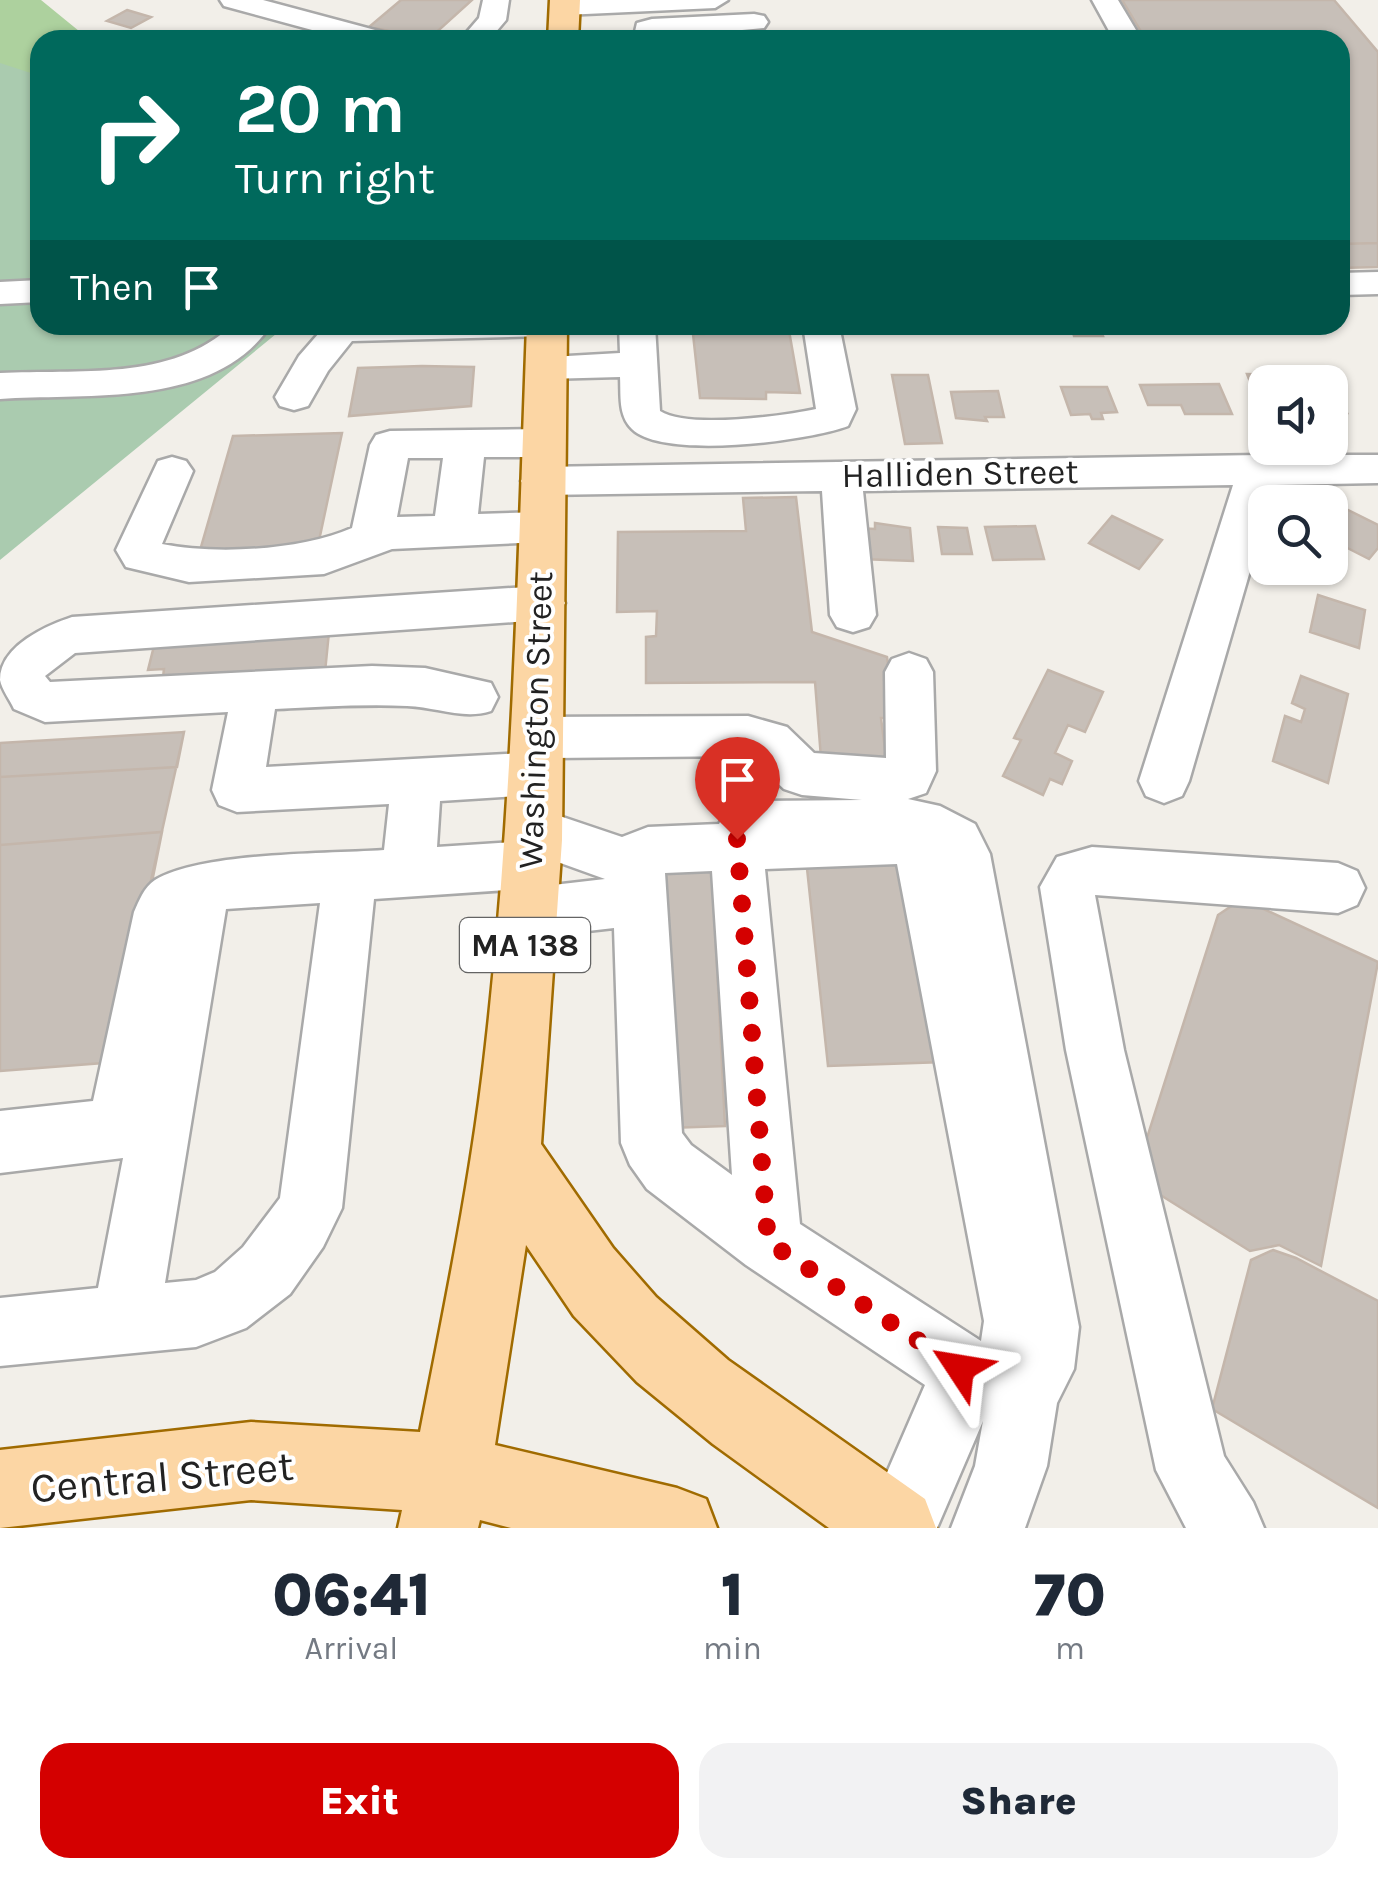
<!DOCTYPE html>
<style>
body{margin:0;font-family:Karla,sans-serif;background:#f2f2f3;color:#1f2937;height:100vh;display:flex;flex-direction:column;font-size:38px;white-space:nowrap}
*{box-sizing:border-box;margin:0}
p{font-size:32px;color:#747a83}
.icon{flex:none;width:55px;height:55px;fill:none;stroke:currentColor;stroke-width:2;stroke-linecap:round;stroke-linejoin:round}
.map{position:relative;height:1528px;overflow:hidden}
.drawer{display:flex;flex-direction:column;background:#fff;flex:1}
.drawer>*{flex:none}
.banner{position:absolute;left:30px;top:30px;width:1320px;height:305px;border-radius:30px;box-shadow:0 2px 8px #0004;background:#00695c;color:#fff;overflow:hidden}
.tools{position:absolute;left:1248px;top:365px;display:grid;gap:20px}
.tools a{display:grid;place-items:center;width:100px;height:100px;border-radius:20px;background:#fff;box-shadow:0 2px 8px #0004;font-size:50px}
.pin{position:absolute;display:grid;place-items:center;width:85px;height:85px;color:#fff;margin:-102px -42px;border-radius:50% 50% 50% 0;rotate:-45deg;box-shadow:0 0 10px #0007}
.pin .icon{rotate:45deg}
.me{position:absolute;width:110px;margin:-55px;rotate:303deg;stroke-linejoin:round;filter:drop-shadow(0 0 8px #0008)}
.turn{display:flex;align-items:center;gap:35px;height:210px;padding:0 40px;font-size:45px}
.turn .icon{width:130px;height:130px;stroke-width:2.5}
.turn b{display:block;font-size:70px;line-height:85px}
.then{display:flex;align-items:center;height:95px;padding:0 40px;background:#0003;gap:20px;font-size:38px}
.eta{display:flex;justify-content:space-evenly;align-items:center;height:170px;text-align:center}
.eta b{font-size:60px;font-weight:800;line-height:70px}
.primary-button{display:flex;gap:20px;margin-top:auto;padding:20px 40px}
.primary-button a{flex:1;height:115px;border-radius:30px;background:#d40000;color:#fff;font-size:40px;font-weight:800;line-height:115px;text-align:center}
.primary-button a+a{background:#f2f2f3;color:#1f2937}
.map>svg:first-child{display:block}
</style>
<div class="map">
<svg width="1378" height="1528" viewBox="0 0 1378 1528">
<rect width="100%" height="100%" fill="#f2efe9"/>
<!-- forest -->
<path fill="#add19e" d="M0,0H41L90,40H40V233L0,252Z"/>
<!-- cemetery -->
<path fill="#aacbaf" d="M0,63L40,76V325H287L0,560Z"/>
<!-- building -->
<path fill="#c7bfb8" stroke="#c4b6ab" stroke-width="2.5" d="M401,0H472L429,39L369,27Z
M1122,0H1334L1378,52V267L1340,268V40H1146Z
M127,10L151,17L131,28L107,21Z
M1378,243V267L1340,268V244Z
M703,325H788L800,393L766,392V399L700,398L693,334H704Z
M1071,325H1099L1103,336H1074Z
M422,366L474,367L471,406L349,416L358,368Z
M1247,374L1282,375L1285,382H1265V399H1257Z
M892,375H928L942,443L905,444Z
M1219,384L1232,414H1185L1181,405H1148L1140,385Z
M1330,384H1334L1347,413L1330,412Z
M1061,387H1107L1117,412L1101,413L1103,419H1092L1090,414L1071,415Z
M998,391L1004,417H985L987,421L956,418L951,392Z
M342,433L317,550L199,554L233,436Z
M796,497L812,632L887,657L896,718H881L888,773L821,758L815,682L646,683V637L656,636L657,611L617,612L618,532L746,531L743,498Z
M1346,509L1378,525V548L1369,559L1330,539V530Z
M1112,516L1162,540L1139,569L1089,543Z
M875,523L910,528L913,561L861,559L859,528L875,529Z
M1035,526L1044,559L993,560L985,527Z
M938,527L967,528L972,554H942Z
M1318,595L1365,610L1359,648L1310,632Z
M329,632L325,672L162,685L164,669L148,670L154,646Z
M1048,670L1103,692L1085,732L1068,725L1055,753L1072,761L1062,784L1050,779L1043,795L1003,776L1021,740L1014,738Z
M1301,676L1348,694L1328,783L1273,761L1285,716L1301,722L1305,709L1292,703Z
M184,732L140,930L116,1062L0,1071V743Z
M184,732L177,767L0,777V743Z
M162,832L116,1062L0,1071V845Z
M711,847L725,1126L669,1128L663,848Z
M909,856L944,1062L828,1066L806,859Z
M1242,899L1378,962L1321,1266L1279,1245L1250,1251L1154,1191L1145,1144L1218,915Z
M1273,1250L1296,1258L1378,1301V1508L1212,1409L1251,1260Z"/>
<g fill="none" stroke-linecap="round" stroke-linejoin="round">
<!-- minor casing -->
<g stroke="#a9a9a9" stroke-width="5">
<path id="minor" d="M220,0H263L390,34L394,40H349L224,6Z
M483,0H509L506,20L489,40H460L479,18Z
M560,0H728L715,8L564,15L551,7Z
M1092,0H1118L1142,40H1114Z
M754,14L764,16L768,22L764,28L633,40L637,23L652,19Z
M1378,272V294L1340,295V273Z
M40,280V302L0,304V282Z
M232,325H271C215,409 88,393 0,399V373C77,369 172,382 232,325Z
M326,325H563L558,333L545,336L352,341L328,371L308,406L294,410L280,406L275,397L299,356Z
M619,325H655L660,411C687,429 784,416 816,409L803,325H839L856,409L848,426C809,441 663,460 632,429C618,415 621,396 620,377L546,379L533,376L527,367L533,358L620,353Z
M541,429L555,433L561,443L555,453L541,457H484L478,514L542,512L557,516L563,527L557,538L542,542L392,549L324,574L189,582L126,567L116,550L158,461L172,457L186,461L193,471L162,544C217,555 302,550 352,528L370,445L376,435L390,431ZM408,458H443L435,516L397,517Z
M1259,455H1378V483L1275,485L1270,502H1265V519L1189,781L1182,796L1164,803L1146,796L1139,781L1233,485L863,491L876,615L869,627L853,632L837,627L830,615L822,491L542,495L527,491L521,481L527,471L542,467Z
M542,586L558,591L565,603L558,615L542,620L75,653L45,676L50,682L372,666L425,668L491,683L498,697L491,711C464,720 436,707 407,706C363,704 319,707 275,709L266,767L522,753L512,738L520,723L537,717L748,716L787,727L814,753L886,758L885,672L892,659L909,653L926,659L933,672L936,771L926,793L908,799L940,806L975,824L990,854L1079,1327L1074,1369L1057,1403L1047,1466L1025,1528H951L975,1466L983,1421L937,1528H863L925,1385L746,1265L647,1189L630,1165L621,1143L614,928L527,938L508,931L500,913L508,895L523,889L374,899L342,1208L323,1247L290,1294L246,1328L196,1347L0,1366V1298L98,1288L123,1158L0,1173V1111L93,1101L134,912C139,901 144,887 155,880C203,852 325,854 384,850L389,804L237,812L219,805L212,790L228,712L45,722L14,709C10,700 2,690 0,680C0,645 48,625 72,617ZM748,756L784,789L802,795L862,800L761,801L724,814L719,824L648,827L622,837L533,807L515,814L507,830L513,842L437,847L440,801L535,795L553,789L560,774L552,758ZM555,861L605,879L536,887L549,882ZM897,864L984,1321L981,1341L800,1224L765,869ZM712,871L732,1175L691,1145L682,1133L665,873ZM320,903L280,1198L243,1247L215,1272L196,1280L165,1283L226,909Z
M1092,847L1338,863L1357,871L1365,888L1357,905L1338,913L1095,895L1124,1050L1224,1456L1253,1502L1264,1528H1186L1156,1470L1066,1050L1040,887L1057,857Z"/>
</g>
<!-- major casing -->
<g stroke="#a06b00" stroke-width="5">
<path id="major" d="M550,0H580L578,40H548Z
M527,325H567L562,840L541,1144L613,1248L656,1297L728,1360L925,1499L936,1528H829L713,1444L637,1382L574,1316L526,1245L495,1445L677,1488L706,1499L717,1528H511L480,1520L478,1528H398L402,1510L251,1500L0,1528V1450L251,1422L420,1432C445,1303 472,1174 486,1044C513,805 518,565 527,325Z"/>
</g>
<!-- minor -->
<use href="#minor" fill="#fff" fill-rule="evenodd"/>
<!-- major -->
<use href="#major" fill="#fcd6a4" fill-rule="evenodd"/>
</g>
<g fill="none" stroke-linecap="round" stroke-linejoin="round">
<!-- route -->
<path stroke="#d40000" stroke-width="18" stroke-dasharray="0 32.4" d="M737,839L768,1242L960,1368"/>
</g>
<g text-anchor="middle" stroke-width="8" stroke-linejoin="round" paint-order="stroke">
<!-- shield labels -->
<rect fill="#fff" stroke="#646464" stroke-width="2.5" x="460" y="918" width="130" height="54" rx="8"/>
<g font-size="32" font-weight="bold" fill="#222">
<text x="525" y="956">MA 138</text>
</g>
<!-- street labels -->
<g font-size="35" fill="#222" stroke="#fff">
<text transform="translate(960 473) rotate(-1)" y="12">Halliden Street</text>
<text transform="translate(535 720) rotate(-88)" y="12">Washington Street</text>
</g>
<!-- near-street labels -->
<g font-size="42" fill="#222" stroke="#fff">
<text transform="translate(162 1476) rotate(-5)" y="15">Central Street</text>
</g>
</g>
</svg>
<div class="tools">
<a><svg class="icon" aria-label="sound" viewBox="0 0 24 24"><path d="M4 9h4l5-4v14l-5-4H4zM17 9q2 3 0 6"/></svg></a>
<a><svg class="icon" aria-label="search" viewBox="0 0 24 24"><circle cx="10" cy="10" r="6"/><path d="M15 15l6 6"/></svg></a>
</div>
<div class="pin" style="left:737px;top:839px;background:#d93025"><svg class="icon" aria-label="arrive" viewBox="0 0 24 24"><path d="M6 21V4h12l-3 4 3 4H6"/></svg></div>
<svg class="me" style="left:960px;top:1368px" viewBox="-20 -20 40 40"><path d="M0-17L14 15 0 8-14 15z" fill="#d40000" stroke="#fff" stroke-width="4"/></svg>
<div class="banner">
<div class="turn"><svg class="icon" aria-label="right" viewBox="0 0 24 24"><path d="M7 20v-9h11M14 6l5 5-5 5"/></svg><div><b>20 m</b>Turn right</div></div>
<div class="then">Then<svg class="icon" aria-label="arrive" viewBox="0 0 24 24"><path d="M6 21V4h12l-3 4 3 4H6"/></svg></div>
</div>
</div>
<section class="drawer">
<div class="eta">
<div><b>06:41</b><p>Arrival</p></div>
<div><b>1</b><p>min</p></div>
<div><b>70</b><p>m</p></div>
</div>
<div class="primary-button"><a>Exit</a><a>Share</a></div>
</section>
